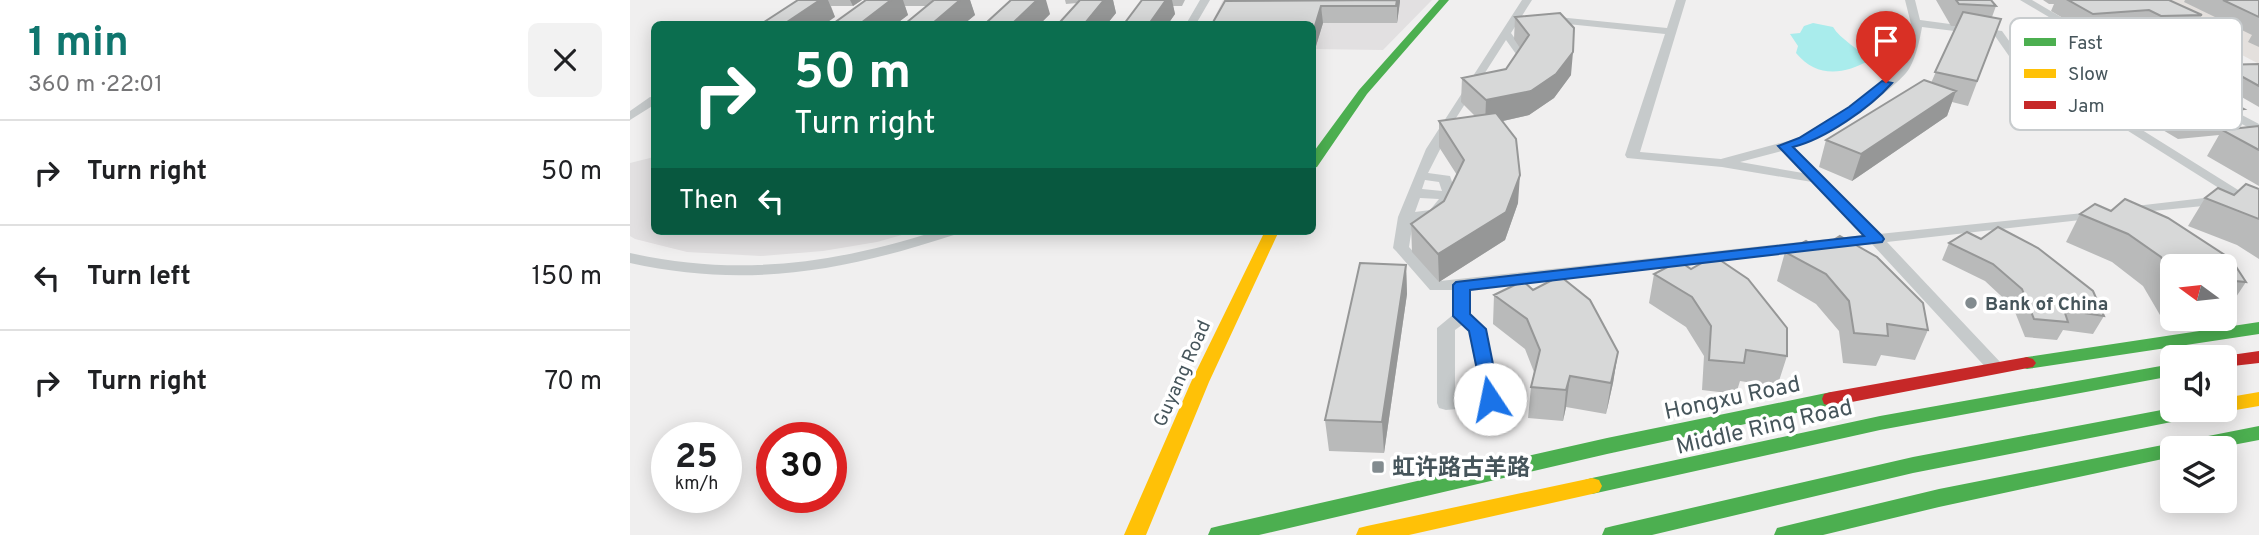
<!DOCTYPE html>
<meta charset="utf-8">
<style>
body{margin:0;font-family:Overpass,"Noto Sans SC",sans-serif;background:#f2f2f2;color:#202124;height:100vh;display:flex;flex-direction:column;font-size:26px;white-space:nowrap}
*{box-sizing:border-box;margin:0}
p{font-size:23px;color:#757577}
.icon{flex:none;width:38px;height:38px;fill:none;stroke:currentColor;stroke-width:2;stroke-linecap:round;stroke-linejoin:round}
.map{position:relative;flex:1;overflow:hidden}
.details{display:flex;flex-direction:column;background:#fff;width:630px}
.details>*{flex:none}
.top-card{position:absolute;left:21px;top:21px;width:665px;height:214px;border-radius:10px;box-shadow:0 4px 18px #0003;background:#0b6e4f;color:#fff;overflow:hidden}
.needle{width:46px;rotate:285deg}
.tools{position:absolute;left:1530px;top:254px;display:grid;gap:14px}
.tools a{display:grid;place-items:center;width:77px;height:77px;border-radius:10px;background:#fff;box-shadow:0 4px 18px #0003;font-size:35px}
.speed{position:absolute;left:21px;top:422px;display:flex;gap:14px;font-size:35px;font-weight:700;text-align:center}
.speed>*{display:grid;place-content:center;width:91px;height:91px;border-radius:50%;background:#fff;box-shadow:0 4px 18px #0003;line-height:1}
.speed small{font-size:18px;font-weight:400}
.speed .limit{border:10px solid #d22;background:#fff;color:#111}
.pin{position:absolute;display:grid;place-items:center;width:60px;height:60px;color:#fff;margin:-72px -30px;border-radius:50% 50% 50% 0;rotate:-45deg;box-shadow:0 0 7px #0007}
.pin .icon{rotate:45deg}
.me{position:absolute;width:77px;margin:-38px;rotate:349deg;stroke-linejoin:round;filter:drop-shadow(0 0 5px #0008)}
.turn{display:flex;align-items:center;gap:24px;height:147px;padding:0 28px;font-size:32px}
.turn .icon{width:91px;height:91px;stroke-width:2.5}
.turn b{display:block;font-size:49px;line-height:60px}
.then{display:flex;align-items:center;height:66px;padding:0 28px;background:#0003;gap:14px;font-size:26px}
.round{display:grid;place-items:center;flex:none;width:74px;height:74px;border-radius:10px;background:#f2f2f2}
.head{display:flex;align-items:center;justify-content:space-between;height:119px;padding:0 28px}
h1{font-size:42px;font-weight:700;line-height:52px;color:#0f766e}
ul{padding:0;list-style:none}
li{display:flex;align-items:center;gap:21px;height:105px;padding:0 28px;border-top:2px solid #e0e0e0}
li div{flex:1}
li b{display:block;font-size:26px}
li em{font-style:normal}
main{display:flex;flex:1;min-height:0}
.map>svg:first-child{display:block}
</style>
<main>
<section class="details">
<div class="head"><div><h1>1 min</h1><p>360 m · 22:01</p></div><a class="round"><svg class="icon" aria-label="close" viewBox="0 0 24 24"><path d="M6 6l12 12M18 6L6 18"/></svg></a></div>
<ul>
<li><svg class="icon" aria-label="right" viewBox="0 0 24 24"><path d="M7 20v-9h11M14 6l5 5-5 5"/></svg><div><b>Turn right</b></div><em>50 m</em></li>
<li><svg class="icon" aria-label="left" viewBox="0 0 24 24"><path d="M17 20v-9H6M10 6l-5 5 5 5"/></svg><div><b>Turn left</b></div><em>150 m</em></li>
<li><svg class="icon" aria-label="right" viewBox="0 0 24 24"><path d="M7 20v-9h11M14 6l5 5-5 5"/></svg><div><b>Turn right</b></div><em>70 m</em></li>
</ul>
</section>
<div class="map">
<svg width="1629" height="535" viewBox="0 0 1629 535">
<rect width="100%" height="100%" fill="#f0efef"/>
<!-- commercial -->
<path fill="#e4e0dd" d="M1508,0H1629V64Z"/>
<!-- education -->
<path fill="#e2e0e1" d="M593,0H802L753,50L683,49L682,24H581Z
M24,157V231H286L247,242L193,251L131,256L57,252L5,239L0,236V163Z"/>
<!-- water -->
<path fill="#a9ecec" d="M1183,23L1203,27C1210,39 1229,49 1240,60C1213,75 1187,78 1166,53L1168,46L1160,34L1170,33L1174,26Z"/>
<g fill="none" stroke-linecap="round" stroke-linejoin="round">
<!-- street -->
<path fill="#c6cacb" fill-rule="evenodd" d="M570,0H580L566,24H556Z
M892,0H902L881,33L896,54L886,71H878L876,69L886,54L876,40L826,118L798,173L820,176L827,196L809,217L783,221L779,247L810,281L1234,235L1182,182L1092,167L997,158L995,155L1035,34L918,22L913,19L918,16L1037,28L1046,0H1056L1010,152L1091,159L1169,138L1219,107L1268,69L1282,28L1275,0H1285L1290,20L1372,31L1387,52L1621,198L1614,202L1492,214L1490,211L1492,208L1497,207L1600,195L1379,56L1365,36L1292,27C1290,39 1285,63 1276,73C1256,96 1192,140 1163,148L1249,234L1473,211L1475,214L1473,217L1468,218L1257,242L1372,364L1375,368L1372,372H1360L1242,244L839,289L840,314L856,329L869,399L867,404L860,406L816,410L809,408L807,403V328L824,314L823,290H800L766,251L763,248L768,217L796,149ZM1152,151L1173,173L1110,162ZM795,180L809,182L812,191L792,189ZM790,198L809,199L800,210L785,212ZM832,325L839,331L850,393L825,395V330Z
M1390,0H1402L1475,43L1466,45Z
M20,97H24V105L0,120V111Z
M1591,104L1629,124V133L1587,111V105Z
M307,231H329L327,234C214,271 118,289 0,263V253C107,277 203,264 307,231Z"/>
<!-- fast -->
<path fill="#4caf50" fill-rule="evenodd" d="M809,0H819L737,94L687,167L682,168V154L729,90Z
M1629,322V334L1397,369L1391,367L1388,363L1391,359L1397,357Z
M1542,364V376L1250,430L962,494L955,492L952,486L955,480L962,478L1250,416Z
M1201,392L1208,394L1210,399L1208,404L977,454L629,535H578L581,528L589,526L977,438Z
M1542,408L1577,410L1574,415L1567,417L1283,473L1022,535H972L975,528L983,526L1283,457Z
M1629,426V440L1587,448H1542V457L1309,507L1193,535H1144L1147,528L1155,526L1309,489Z"/>
<!-- slow -->
<path fill="#ffc107" fill-rule="evenodd" d="M635,231H649L579,382L516,535H494L561,382Z
M1629,392V406L1594,412L1587,410H1594V398Z
M962,478L969,480L972,486L969,492L962,494L779,535H726L729,528L737,526Z"/>
<!-- jam -->
<path fill="#c62828" fill-rule="evenodd" d="M1629,351V363L1594,367V357H1587Z
M1397,357L1403,359L1406,363L1403,367L1201,406L1194,404L1192,399L1194,394L1201,392Z"/>
</g>
<!-- wall -->
<path fill="#b9baba" d="M168,0H232L223,6H201L205,17Z
M236,0H340L345,15L334,24H276V23L297,6H275L278,15L266,24H205L204,23Z
M435,0H483L486,13L477,24H430V22L447,3L436,4Z
M512,0H555L552,6H543L545,14L538,24H494Z
M607,0L669,1L770,0L767,23H693L686,46H682V24Z
M1306,0H1361L1366,6L1362,17L1371,19L1338,106L1322,102L1317,116L1222,181L1189,167L1196,140L1301,83L1326,26H1321Z
M1413,0H1539L1572,15L1563,32L1522,34L1511,27L1455,31L1421,11L1424,4H1419Z
M1555,0H1629V47L1618,42L1622,35L1554,2Z
M420,14L410,24H358L357,22Z
M885,17L941,75L924,98L899,115L873,121L888,203L875,240L809,282L782,252L781,224L814,201L827,175L809,147V121L845,116L831,102L832,78L876,69L890,48L884,39Z
M1421,35L1614,109L1602,129L1629,126V186L1577,156L1589,135L1548,139L1411,58Z
M1629,64V107L1582,80L1591,65Z
M1629,189V259L1607,245L1558,226L1575,198L1604,195Z
M1495,199L1538,218L1601,259L1616,282L1596,312L1594,311V266H1542V316L1530,315L1513,286L1482,262L1436,242L1450,214L1465,204L1481,211Z
M1351,239L1474,316L1463,334L1433,330L1427,340L1395,337L1383,307L1355,281L1312,260L1319,243Z
M1155,252L1298,330L1285,360L1251,355L1246,366L1213,363L1209,331L1186,304L1147,281Z
M776,265L777,294L754,453L699,451L695,420Z
M1024,274L1157,356L1147,387L1110,381L1106,394L1072,390L1074,356L1056,327L1019,303Z
M903,290L988,352L983,383L976,414L936,407L933,421L898,418L901,387L904,372L895,349L863,324L864,295Z"/>
<!-- shaded-wall -->
<path fill="#969797" d="M190,0H198L205,17L195,24H154Z
M220,0H232L223,6Z
M261,0H273L278,15L266,24H232L231,23Z
M330,0H340L345,15L334,24H304L303,23Z
M407,0H416L420,14L410,24H385L384,22Z
M474,0H483L486,13L477,24H456V22Z
M536,0H542L545,14L538,24H519Z
M767,0H770V2L767,23Z
M691,6L693,23L686,46L684,29Z
M943,52L941,75L924,98L899,115L855,125L856,100Z
M1326,91L1317,116L1222,181L1231,154Z
M890,175L888,203L875,240L809,282L808,254Z
M776,265L777,294L754,453L752,422Z
M988,352L983,383L976,414L981,383Z
M940,376L936,407L933,421L936,390Z"/>
<!-- building -->
<path fill="#d7d8d8" stroke="#969797" stroke-width="2" d="M168,0H190L154,24H131Z
M236,0H261L231,23H204Z
M304,0H330L303,23H276Z
M381,0H407L384,22H357Z
M450,0H474L456,22H430Z
M512,0H536L519,24H494Z
M767,0L766,6H691L684,29H682V24H582L595,1Z
M1326,0H1361L1366,6L1329,4Z
M1438,0H1539L1572,15L1531,16L1519,10L1463,14Z
M1593,0H1629V17Z
M1333,12L1371,19L1347,81L1305,72Z
M930,13L944,28L943,52L926,74L901,91L856,100L832,78L876,69L899,35L885,17Z
M1466,31L1614,109L1562,114L1421,35Z
M1629,64V86L1591,65Z
M1294,80L1326,91L1231,154L1196,140Z
M866,113L886,139L890,175L876,212L808,254L781,224L814,201L834,160L809,121Z
M1629,126V150L1592,130Z
M1616,184L1629,189V219L1575,198L1588,188L1604,195Z
M1495,199L1538,218L1601,259L1616,282L1594,280V266H1542V275L1531,257L1498,234L1450,214L1465,204L1481,211Z
M1368,227L1408,248L1463,291L1474,316L1434,310L1438,322L1404,319L1392,289L1363,264L1319,243L1337,232L1351,239Z
M1210,236L1247,257L1293,303L1298,330L1257,324L1258,336L1224,333L1219,301L1196,274L1155,252L1176,241L1189,249Z
M1084,256L1118,279L1157,328V356L1116,350L1114,363L1079,360L1081,326L1062,297L1024,274L1049,261L1061,269Z
M730,263L776,265L752,422L695,420Z
M930,276L960,300L988,352L981,383L940,376L936,390L901,387L910,350L897,319L864,295L893,281L903,290Z"/>
<!-- route -->
<path fill="#1a73e8" stroke="#114b97" stroke-width="2" d="M1252,81L1262,83C1240,108 1195,139 1163,147L1252,236L1254,239L1252,242L840,290V314L856,329L870,399L867,404H854L839,331L823,316V285L826,282L1234,236L1148,146L1169,138L1219,107Z"/>
<!-- markers -->
<g fill="#828b8f" stroke="#fff" stroke-width="2.5">
<circle cx="1341" cy="303" r="7"/>
<rect x="741" y="460" width="14" height="14" rx="3.5"/>
</g>
<g text-anchor="middle" stroke-width="7" stroke-linejoin="round" paint-order="stroke">
<!-- poi labels -->
<g font-size="19" font-weight="bold" fill="#46555b" stroke="#fff" text-anchor="start">
<text x="1355" y="310">Bank of China</text>
</g>
<!-- street labels -->
<g font-size="19" fill="#46555b" stroke="#fff">
<text transform="translate(551 373) rotate(-66)" y="7">Guyang Road</text>
</g>
<!-- near-street labels -->
<g font-size="23" fill="#46555b" stroke="#fff">
<text transform="translate(1102 397) rotate(-12)" y="8">Hongxu Road</text>
<text transform="translate(1134 426) rotate(-13)" y="8">Middle Ring Road</text>
</g>
<!-- near-poi labels -->
<g font-size="23" font-weight="bold" fill="#46555b" stroke="#fff" text-anchor="start">
<text x="762" y="475">虹许路古羊路</text>
</g>
</g>
<!-- legend -->
<rect x="1380" y="18" width="232" height="112" rx="10" fill="#fff" stroke="#c8ccce" stroke-width="2"/>
<rect x="1394" y="38" width="32" height="8" fill="#4caf50"/>
<rect x="1394" y="69" width="32" height="9" fill="#ffc107"/>
<rect x="1394" y="101" width="32" height="8" fill="#c62828"/>
<g font-size="19" fill="#46555b">
<text x="1438" y="49">Fast</text>
<text x="1438" y="80">Slow</text>
<text x="1438" y="112">Jam</text>
</g>
</svg>
<div class="tools">
<a><svg class="needle" viewBox="-14 -14 28 28"><path d="M0-13l5 13h-10z" fill="#e53935"/><path d="M0 13l5-13h-10z" fill="#757577"/></svg></a>
<a><svg class="icon" aria-label="sound" viewBox="0 0 24 24"><path d="M4 9h4l5-4v14l-5-4H4zM17 9q2 3 0 6"/></svg></a>
<a><svg class="icon" aria-label="layers" viewBox="0 0 24 24"><path d="M12 4l9 5-9 5-9-5zM3 14l9 5 9-5"/></svg></a>
</div>
<div class="speed"><div>25<small>km/h</small></div><div class="limit">30</div></div>
<div class="pin" style="left:1256px;top:83px;background:#d93025"><svg class="icon" aria-label="arrive" viewBox="0 0 24 24"><path d="M6 21V4h12l-3 4 3 4H6"/></svg></div>
<svg class="me" style="left:860px;top:399px" viewBox="-20 -20 40 40"><circle r="19" fill="#fff"/><path d="M0-13L10 11 0 6-10 11z" fill="#1a73e8"/></svg>
<div class="top-card">
<div class="turn"><svg class="icon" aria-label="right" viewBox="0 0 24 24"><path d="M7 20v-9h11M14 6l5 5-5 5"/></svg><div><b>50 m</b>Turn right</div></div>
<div class="then">Then<svg class="icon" aria-label="left" viewBox="0 0 24 24"><path d="M17 20v-9H6M10 6l-5 5 5 5"/></svg></div>
</div>
</div>
</main>
